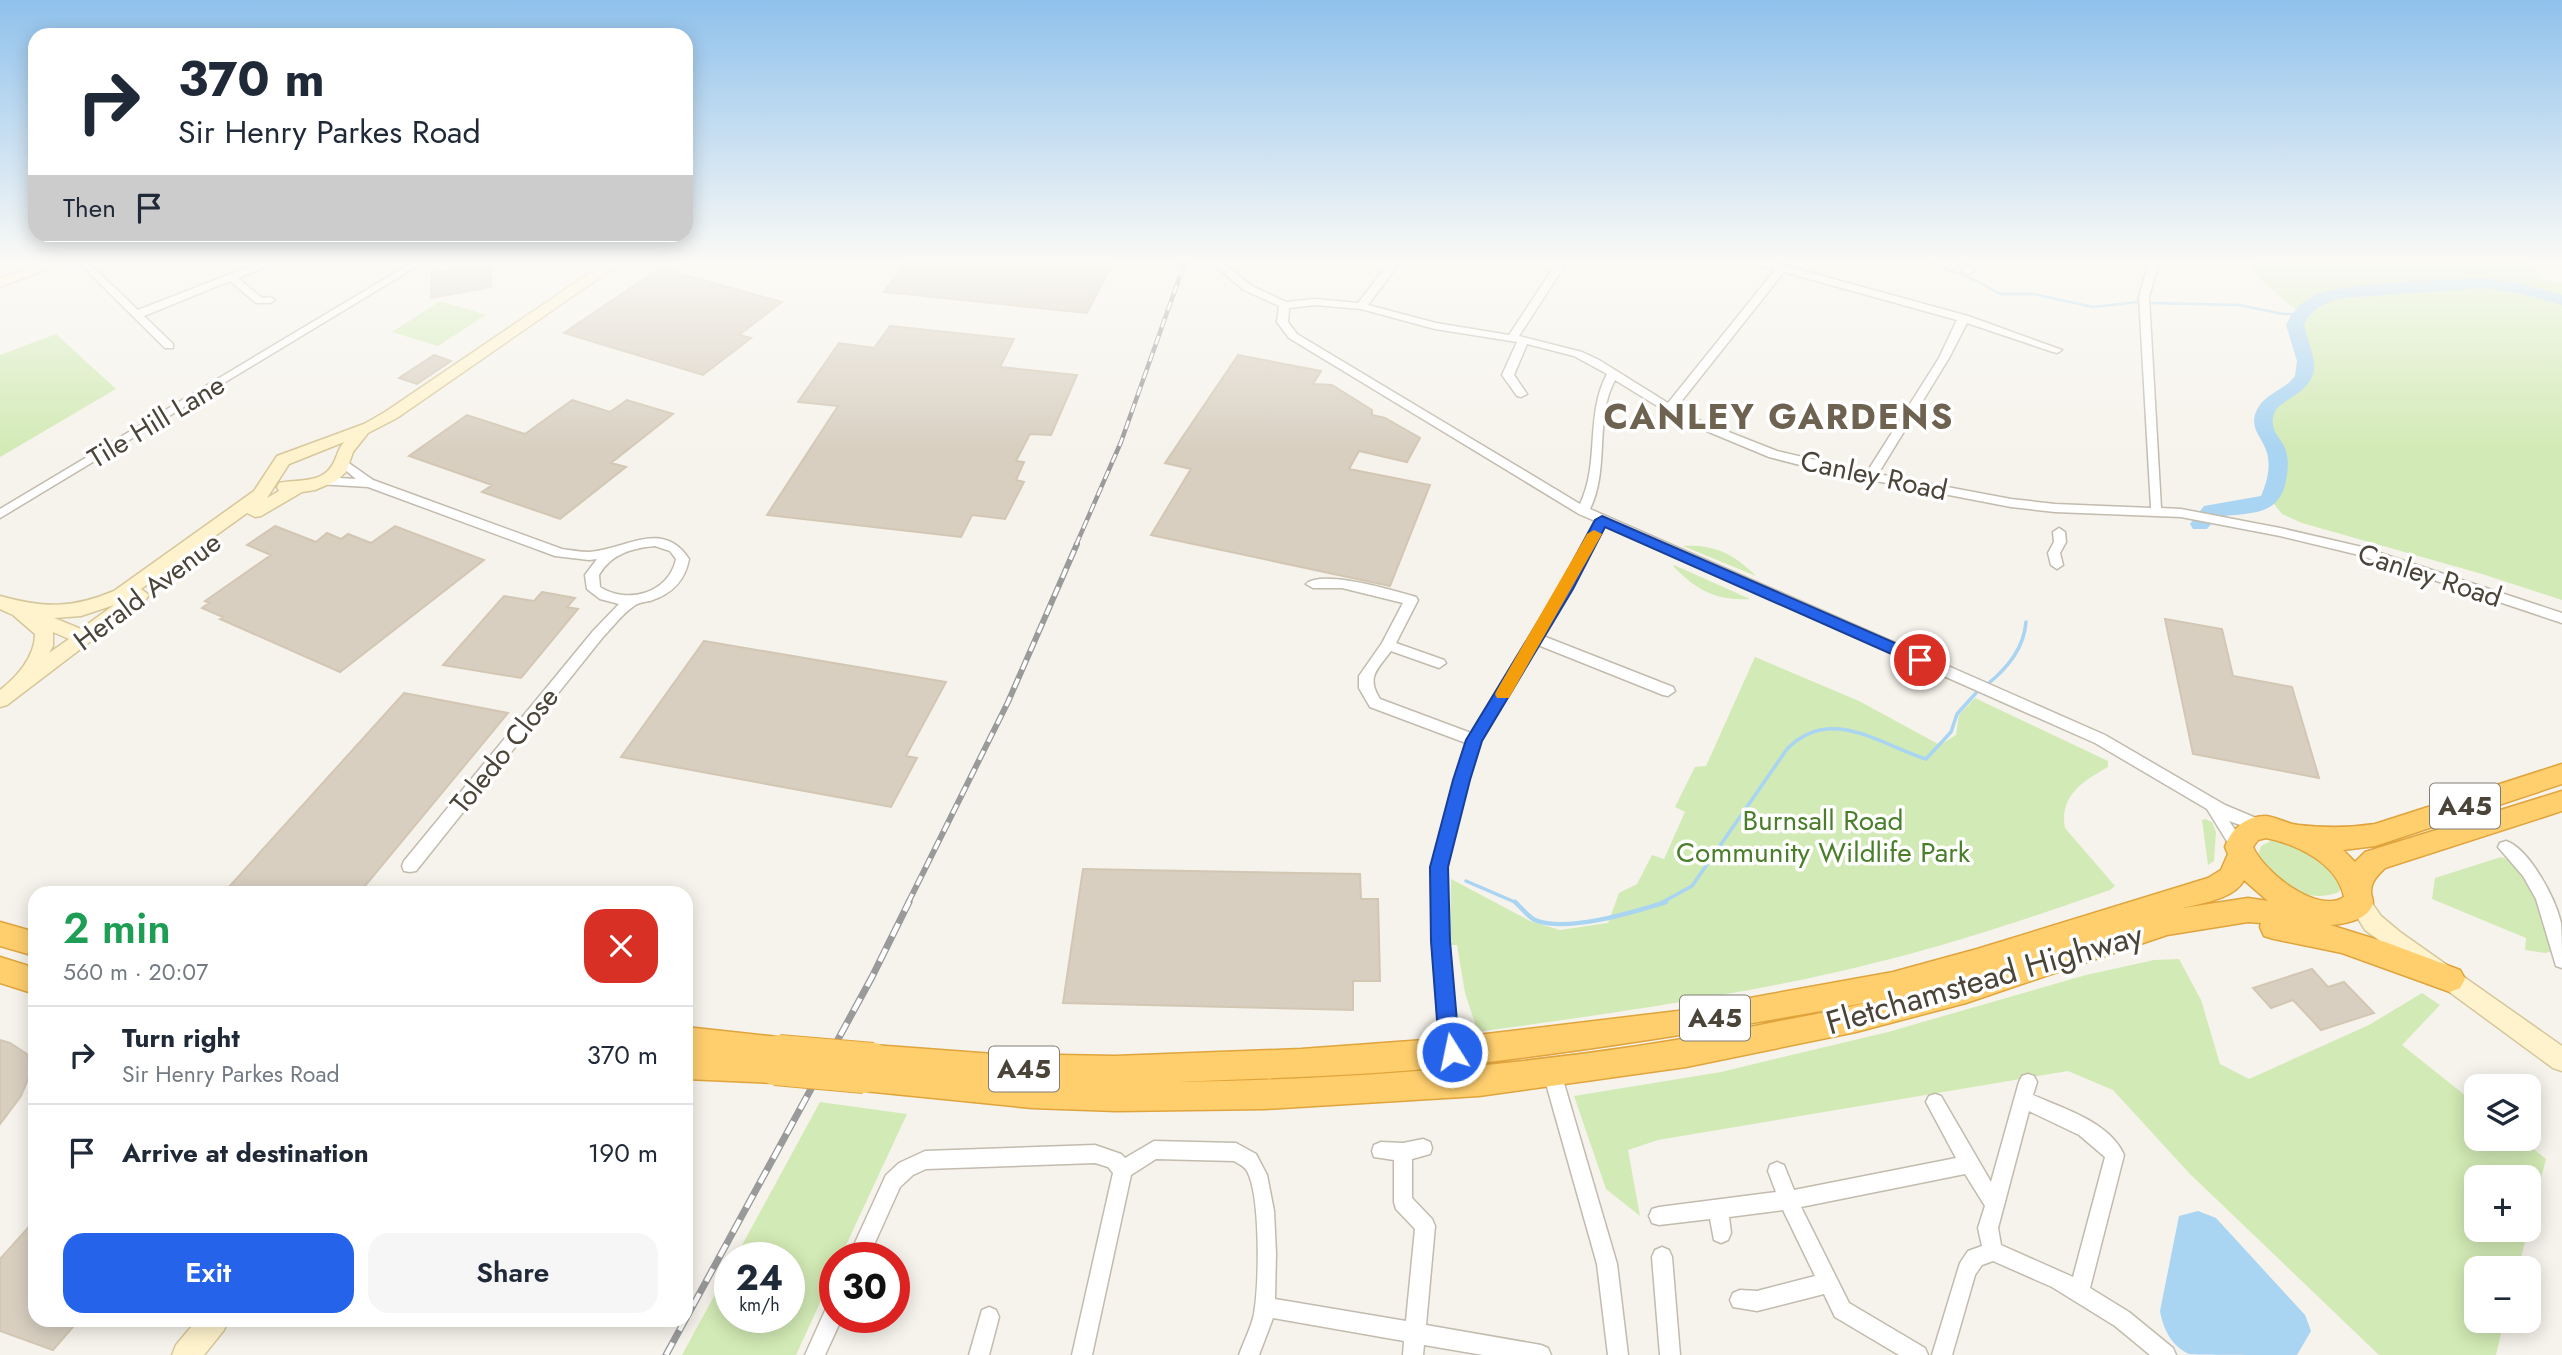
<!DOCTYPE html>
<meta charset="utf-8">
<style>
body{margin:0;font-family:Jost,sans-serif;background:#f6f6f7;color:#1f2937;height:100vh;display:flex;flex-direction:column;font-size:26px;white-space:nowrap}
*{box-sizing:border-box;margin:0}
p{font-size:23px;color:#747a83}
.icon{flex:none;width:38px;height:38px;fill:none;stroke:currentColor;stroke-width:2;stroke-linecap:round;stroke-linejoin:round}
.map{position:relative;flex:1;overflow:hidden}
.side{position:absolute;left:28px;top:886px;width:665px;height:441px;display:flex;flex-direction:column;background:#fff;border-radius:21px;box-shadow:0 4px 18px #0003}
.side>*{flex:none}
.guide{position:absolute;left:28px;top:28px;width:665px;height:214px;border-radius:21px;box-shadow:0 4px 18px #0003;background:#fff;color:#1f2937;overflow:hidden}
.buttons{position:absolute;left:2464px;top:1074px;display:grid;gap:14px}
.buttons a{display:grid;place-items:center;width:77px;height:77px;border-radius:14px;background:#fff;box-shadow:0 4px 18px #0003;font-size:35px}
.speed{position:absolute;left:714px;top:1242px;display:flex;gap:14px;font-size:35px;font-weight:700;text-align:center}
.speed>*{display:grid;place-content:center;width:91px;height:91px;border-radius:50%;background:#fff;box-shadow:0 4px 18px #0003;line-height:1}
.speed small{font-size:18px;font-weight:400}
.speed .limit{border:10px solid #d22;background:#fff;color:#111}
.pin{position:absolute;display:grid;place-items:center;width:60px;height:60px;color:#fff;margin:-30px;border:4px solid #fff;border-radius:50%;box-shadow:0 2px 7px #0007}
.me{position:absolute;width:77px;margin:-38px;rotate:350deg;stroke-linejoin:round;filter:drop-shadow(0 0 5px #0008)}
.turn{display:flex;align-items:center;gap:24px;height:147px;padding:0 35px;font-size:32px}
.turn .icon{width:91px;height:91px;stroke-width:2.5}
.turn b{display:block;font-size:49px;line-height:60px}
.then{display:flex;align-items:center;height:66px;padding:0 35px;background:#0003;gap:14px;font-size:26px}
.round{display:grid;place-items:center;flex:none;width:74px;height:74px;border-radius:21px;background:#f6f6f7}
.summary{display:flex;align-items:center;justify-content:space-between;height:119px;padding:0 35px}
h1{font-size:42px;font-weight:600;line-height:52px;color:#1e9e55}
.primary-button{display:flex;gap:14px;margin-top:auto;padding:14px 35px}
.primary-button a{flex:1;height:80px;border-radius:21px;background:#2563eb;color:#fff;font-size:28px;font-weight:600;line-height:80px;text-align:center}
.primary-button a+a{background:#f6f6f7;color:#1f2937}
ul{padding:0;list-style:none}
li{display:flex;align-items:center;gap:21px;height:98px;padding:0 35px;border-top:2px solid #e0e1e3}
li div{flex:1}
li b{display:block;font-size:26px}
li em{font-style:normal}
.map>svg:first-child{display:block}
</style>
<div class="map">
<svg width="2562" height="1355" viewBox="0 0 2562 1355">
<rect width="100%" height="100%" fill="#f6f3ec"/>
<!-- green -->
<path fill="#d2eab5" d="M2252,262H2531L2541,279L2562,283V299L2552,297L2562,300V600L2482,574L2302,523L2282,514L2270,499C2277,483 2282,464 2274,446C2270,438 2262,432 2263,422C2264,390 2306,397 2306,366C2306,352 2298,339 2295,325L2300,314L2254,274Z
M440,301L486,315L438,346L392,332Z
M56,334L116,389L0,457V355Z
M1683,546C1714,544 1734,554 1756,576Z
M1673,566L1674,565L1750,599C1716,601 1696,590 1673,566Z
M1755,657L1859,701L1940,745L1956,735L1959,715L1975,698L2108,761V767C2083,781 2059,796 2065,828L2115,886L2110,890C2035,916 1959,942 1882,961C1749,995 1613,1013 1478,1032L1465,993L1457,945H1450L1451,879L1530,921L1560,930L1608,923L1619,893L1637,884L1652,855L1664,859L1685,812L1675,807L1695,767L1706,766Z
M2205,819L2212,822L2216,832L2214,861L2208,865L2202,820Z
M2271,841C2303,843 2325,860 2342,885L2339,892C2303,906 2280,881 2257,858L2261,846Z
M2501,857C2537,867 2543,921 2553,951L2545,953L2525,950L2526,938L2432,899L2435,878Z
M2179,959L2201,1000L2220,1064L2249,1079L2369,1025L2422,993L2440,1005L2402,1045L2476,1104V1139H2521L2546,1159L2529,1226V1178H2476V1230H2528L2518,1269H2476V1321H2504L2496,1355H2379L2190,1174L2113,1090L2068,1071L1658,1140L1628,1150L1640,1216L1606,1189L1574,1096L1721,1072L1888,1032L2086,975L2154,960Z
M820,1102L907,1114L840,1258H835V1270L796,1355H682L730,1267V1318H789V1258H735Z"/>
<!-- water -->
<path fill="#a9d4f2" d="M2198,1211L2216,1218L2305,1315L2311,1331L2297,1355C2280,1355 2199,1355 2189,1354C2171,1346 2163,1328 2160,1311L2179,1216Z"/>
<g fill="none" stroke-linecap="round" stroke-linejoin="round">
<!-- stream-far2 -->
<path stroke="#a9d4f2" stroke-width="2.5" d="M1930,262L1977,281L2000,294H2033L2093,307L2138,302
M2152,303L2239,305L2283,314H2300"/>
<!-- stream-far1 -->
<path stroke="#a9d4f2" stroke-width="3.5" d="M1989,683C2008,667 2024,648 2026,622
M1466,881L1517,903
M1661,903L1692,886L1787,749C1830,705 1879,744 1926,759L1951,732L1957,714L1976,693"/>
<!-- stream -->
<path stroke="#a9d4f2" stroke-width="4.5" d="M1515,902C1521,907 1528,917 1535,920C1567,933 1634,912 1666,902"/>
<!-- river -->
<path fill="#a9d4f2" fill-rule="evenodd" d="M2484,278L2519,283L2562,295V305L2518,293L2484,288L2344,298C2327,302 2311,308 2304,325C2313,360 2327,376 2289,399C2283,403 2276,407 2274,414C2269,429 2279,436 2285,448C2289,459 2288,470 2286,481C2278,518 2249,512 2217,517L2207,529H2193L2190,524L2204,506L2261,496C2267,482 2271,467 2267,453C2263,438 2249,429 2256,412C2263,394 2284,391 2295,376L2297,361L2286,325C2292,313 2299,304 2311,297C2336,282 2449,280 2484,278Z"/>
</g>
<!-- building -->
<path fill="#d8cfc1" stroke="#d3c7b4" stroke-width="2" d="M491,262V287L431,298L432,273Z
M905,262H1113L1087,313L884,292Z
M660,268L782,302L739,335L751,338L703,375L564,333Z
M890,326L1014,339L1000,367L1077,375L1051,435L1030,434L1016,461L1024,462L1016,480L1024,482L1005,519L972,515L961,537L767,515L838,406L798,402L839,343L874,348Z
M434,355L451,361L417,384L399,378Z
M1238,355L1321,371L1313,384L1332,385L1372,410V415L1385,418L1420,438L1407,462L1359,451L1349,469L1430,485L1390,586L1151,535L1191,469L1165,463Z
M572,400L610,412L627,400L673,414L611,463L626,467L560,519L482,492L492,485L409,456L467,415L525,434Z
M275,526L316,542L327,533L341,539L348,534L371,543L395,526L484,560L340,672L220,619L223,617L202,608L209,603L205,601L271,555L247,545Z
M542,592L575,598L567,607L578,609L521,678L443,665L504,596L534,601Z
M2165,619L2222,629L2233,676L2292,687L2319,778L2193,754Z
M704,641L946,682L906,756L917,758L891,807L621,757Z
M404,693L508,713L360,892H244L227,889Z
M1083,869L1360,874L1361,899H1378L1380,981H1353V1010L1063,1003Z
M2312,969L2328,987L2344,982L2374,1013L2321,1030L2293,1000L2271,1008L2253,988Z
M0,1040L10,1043L27,1054L31,1072L21,1096L0,1124Z
M35,1220V1320H79L53,1350L0,1331V1259Z"/>
<g fill="none" stroke-linecap="round" stroke-linejoin="round">
<!-- street casing -->
<g stroke="#c2bbae" stroke-width="3">
<path id="street" d="M78,262H88L138,310L261,262H274L273,264L238,278L262,298L270,297L275,300L270,303H256L230,281L144,316L173,344V348H165Z
M413,262H424L0,518V509Z
M1210,262H1221L1252,286L1286,302L1315,299L1358,303L1390,262H1400L1368,305L1436,323L1509,335L1557,262H1567L1519,336L1582,352L1599,360L1668,403L1775,270L1754,264L1753,262H1768L1786,266L1968,316L2062,350L2057,353L2053,352L1967,323L1949,358L1878,474L2011,499L2055,504L2151,508L2139,297L2149,262H2159L2149,297L2161,508L2181,509L2280,528L2362,547L2562,613V623L2359,555L2280,536L2181,517L2055,512L2011,507L1819,470L1769,457L1680,420L1615,380C1594,418 1610,468 1590,509L2105,735L2225,805L2268,823L2271,827L2268,831L2263,833L2229,821L2247,847L2245,851L2239,853L2233,851L2207,809L2095,743L1605,526L1543,636L1673,687L1675,691L1668,696L1663,695L1538,645L1481,741L1468,780L1447,867L1448,941L1457,1033L1461,1052L1458,1058L1452,1060L1446,1058L1439,1033L1432,941L1431,867L1454,780L1466,743L1370,707L1359,688V676L1382,643L1403,603L1342,588H1313L1306,584C1322,569 1395,591 1416,597L1418,600L1396,643L1444,660L1446,663L1439,668L1391,651C1377,670 1366,677 1380,699L1471,733L1558,589L1595,521L1579,514L1289,338L1277,322L1279,306L1244,290ZM1784,272L1957,320L1939,358L1867,472L1777,451L1688,416L1676,408ZM1315,305L1361,309L1435,329L1517,342L1502,375L1517,396L1521,397L1527,394L1514,375L1527,344L1574,356L1607,374C1585,415 1600,463 1580,504L1297,334L1288,322L1289,308Z
M1968,262H1978L1971,273L1967,274L1962,271Z
M343,459L373,480L562,549C570,550 580,552 589,552C625,550 662,518 689,559C685,581 672,594 650,601C644,602 639,602 634,606C622,614 613,627 603,637L416,871L410,872L404,871L402,866L404,861L593,631L619,604L600,599L587,589L585,575L597,559L589,560L555,556L368,487L318,484L316,481L322,477L356,479L337,463ZM655,546L670,551L676,559C669,593 628,605 600,587L599,575C611,554 632,548 655,546Z
M2059,528L2065,532L2066,542L2060,553L2063,565L2057,569L2051,565L2048,553L2054,542L2053,532Z
M2506,841C2530,849 2556,900 2561,923C2562,937 2562,954 2562,968L2556,966L2536,899L2523,876L2498,847L2500,843Z
M1552,1065L1558,1067L1561,1073L1617,1264L1628,1355H1608L1597,1264L1543,1073L1546,1067Z
M2028,1074L2034,1076L2037,1082L2033,1095C2064,1109 2110,1122 2124,1155L2090,1288L2129,1312L2173,1348L2176,1355H2150L2115,1326L2052,1287L1993,1261L1982,1265L1975,1275L1952,1355H1932L1960,1263L1968,1251L1982,1246L1978,1228L1985,1206L1965,1174L1801,1207L1849,1303L1925,1348L1928,1355H1899L1835,1317L1824,1294L1757,1311L1733,1307L1730,1300L1733,1293L1740,1290L1757,1291L1815,1276L1783,1210L1729,1217L1731,1233L1728,1240L1721,1243L1714,1240L1710,1219L1659,1225L1652,1223L1649,1216L1652,1209L1659,1207L1776,1192L1768,1171L1770,1165L1777,1162L1784,1165L1794,1190L1956,1158L1926,1102L1929,1096L1935,1094L1941,1096L1991,1182L2019,1082L2022,1076ZM2029,1111L2079,1135L2105,1157L2073,1277L2001,1245L1998,1228Z
M1423,1139L1430,1142L1432,1148L1430,1154L1412,1159V1198L1432,1219L1435,1226L1426,1325L1541,1345L1548,1348L1551,1355H1483L1424,1345L1423,1355H1403L1404,1341L1273,1318L1259,1355H1239C1244,1341 1251,1328 1254,1314C1259,1285 1261,1196 1247,1171C1244,1166 1239,1164 1234,1161L1156,1159L1131,1175L1092,1355H1072L1113,1173L1108,1167L1095,1163L926,1169L913,1175L900,1187L868,1258H848L886,1175L899,1163L925,1151L1095,1145L1121,1154L1125,1158L1154,1141L1236,1143L1256,1154L1267,1175L1274,1211L1276,1253L1275,1299L1406,1321L1415,1229L1396,1209L1394,1202V1160L1374,1157L1372,1151L1374,1145L1381,1142L1403,1143Z
M1662,1247L1669,1250L1672,1257L1680,1355H1660L1652,1257L1655,1250Z
M835,1301V1318H842L825,1355H805L828,1304Z
M989,1307L996,1310L999,1317L989,1355H969L982,1310Z"/>
</g>
<!-- secondary casing -->
<g stroke="#d6c79b" stroke-width="3">
<path id="secondary" d="M48,262H67L0,287V278Z
M606,262H622L397,418L368,433L353,452L346,472L336,481L315,490L302,492L261,516L255,517L247,513L141,589L149,595L146,599L7,705L0,707V690C16,678 35,657 35,634L13,615L0,609V596C43,608 72,609 114,591L254,491L277,456L364,424L385,412ZM344,442C337,450 337,459 331,467C319,484 296,479 279,483L277,487L279,491L267,498L289,464ZM114,605L81,629L54,618L81,616ZM53,632L69,639L49,653L53,646Z
M2359,893L2367,896L2381,916L2400,932L2562,1046V1071L2553,1068L2365,930L2348,902L2351,896Z
M197,1320H228L224,1330L204,1355H172L176,1345Z"/>
</g>
<!-- highway casing -->
<g stroke="#e0a43c" stroke-width="3">
<path id="highway" d="M2562,764V784L2375,846L2343,850L2355,862L2365,852L2562,791V811L2385,868C2378,875 2371,881 2371,892C2371,895 2373,899 2373,903C2369,920 2344,924 2330,925L2385,942L2460,970L2465,979L2460,988L2450,992L2342,953L2274,939L2264,936L2260,927L2261,923L2248,922L2167,935L1966,1003L1856,1032L1686,1067L1479,1096L1265,1109L1116,1111L1032,1108L864,1091L853,1087L848,1077L853,1067L860,1064L858,1059L862,1049L873,1045L994,1054L1115,1056L1301,1049L1452,1038L1678,1011L1893,972L1977,949L2208,878L2221,870L2228,854L2225,847C2231,829 2246,816 2266,816C2277,817 2287,824 2298,825C2324,828 2349,828 2375,824ZM2266,838C2297,844 2338,864 2344,897C2317,915 2263,871 2253,847L2258,840ZM2244,880L2268,901L2248,898L2183,908C2202,903 2234,899 2244,880ZM1869,1002C1832,1012 1793,1018 1755,1026C1564,1063 1371,1079 1178,1082C1270,1078 1362,1076 1454,1066C1594,1050 1731,1028 1869,1002Z
M0,922L35,932V956L0,946Z
M0,957L35,968V994L0,983Z
M686,1027L779,1037L790,1041L794,1051L787,1062L790,1069L786,1079L775,1083L686,1079Z"/>
</g>
<!-- street -->
<use href="#street" fill="#fff" fill-rule="evenodd"/>
<!-- secondary -->
<use href="#secondary" fill="#fff3cd" fill-rule="evenodd"/>
<!-- highway -->
<use href="#highway" fill="#ffcf6e" fill-rule="evenodd"/>
<!-- rail-far2 casing -->
<g stroke="#9a9a9a" stroke-width="4.5">
<path id="rail-far2" d="M1076,545L1121,442L1185,262"/>
</g>
<!-- rail-far1 casing -->
<g stroke="#9a9a9a" stroke-width="6">
<path id="rail-far1" d="M908,903L1008,702L1077,544"/>
</g>
<!-- rail casing -->
<g stroke="#9a9a9a" stroke-width="7">
<path id="rail" d="M666,1355L872,977L909,902"/>
</g>
<!-- rail-far2 -->
<use href="#rail-far2" stroke="#fff" stroke-width="2.5" stroke-dasharray="9" stroke-linecap="butt"/>
<!-- rail-far1 -->
<use href="#rail-far1" stroke="#fff" stroke-width="3.5" stroke-dasharray="10" stroke-linecap="butt"/>
<!-- rail -->
<use href="#rail" stroke="#fff" stroke-width="4.5" stroke-dasharray="14" stroke-linecap="butt"/>
<!-- highway-bridge casing -->
<g stroke="#e0a43c" stroke-width="34" stroke-linecap="butt">
<path id="highway-bridge" d="M779,1051L873,1059
M775,1069L864,1077"/>
</g>
<!-- highway-bridge -->
<use href="#highway-bridge" stroke="#ffcf6e" stroke-width="32"/>
</g>
<!-- sky -->
<linearGradient id="sky" x2="0" y2="1"><stop stop-color="#8fc1ec"/><stop offset="0.58" stop-color="#fbfaf6"/><stop offset="1" stop-color="#fbfaf6" stop-opacity="0"/></linearGradient>
<rect width="2562" height="451" fill="url(#sky)"/>
<!-- route -->
<path fill="#2563eb" stroke="#184099" stroke-width="2" d="M1602,516L1925,656L1928,660L1920,666L1914,664L1605,527L1573,589L1482,741L1470,780L1448,867L1450,941L1458,1033L1462,1052L1460,1058L1452,1061L1445,1058L1438,1033L1431,941L1430,867L1453,780L1466,740L1558,589L1595,520Z"/>
<!-- slow -->
<path fill="#f59e0b" d="M1594,530L1602,534L1509,698H1497L1495,694L1497,690L1587,534Z"/>
<g text-anchor="middle" stroke-width="7" stroke-linejoin="round" paint-order="stroke">
<!-- shield labels -->
<g fill="#fff" stroke="#817c74" stroke-width="2">
<rect x="2430" y="783.5" width="70" height="45" rx="5"/>
<rect x="1680" y="995.5" width="70" height="45" rx="5"/>
<rect x="989" y="1046.5" width="70" height="45" rx="5"/>
</g>
<g font-size="26" font-weight="bold" fill="#4b4439">
<text x="2465" y="815">A45</text>
<text x="1715" y="1027">A45</text>
<text x="1024" y="1078">A45</text>
</g>
<!-- street labels -->
<g font-size="28" fill="#4b4439" stroke="#fff">
<text transform="translate(156 421) rotate(-31)" y="10">Tile Hill Lane</text>
<text transform="translate(1874 475) rotate(12)" y="10">Canley Road</text>
<text transform="translate(2430 575) rotate(18)" y="10">Canley Road</text>
<text transform="translate(147 591) rotate(-37)" y="10">Herald Avenue</text>
<text transform="translate(504 750) rotate(-51)" y="10">Toledo Close</text>
</g>
<!-- park labels -->
<g font-size="28" fill="#4a7f2a" stroke="#fff">
<text x="1823" y="830">Burnsall Road<tspan x="1823" dy="32">Community Wildlife Park</tspan></text>
</g>
<!-- near-street labels -->
<g font-size="33" fill="#4b4439" stroke="#fff">
<text transform="translate(1984 978) rotate(-16)" y="12">Fletchamstead Highway</text>
</g>
<!-- district labels -->
<g font-size="35" font-weight="bold" letter-spacing="2" fill="#6e6250" stroke="#fff">
<text x="1779" y="429">CANLEY GARDENS</text>
</g>
</g>
</svg>
<div class="buttons">
<a><svg class="icon" aria-label="layers" viewBox="0 0 24 24"><path d="M12 4l9 5-9 5-9-5zM3 14l9 5 9-5"/></svg></a>
<a>+</a>
<a>−</a>
</div>
<div class="speed"><div>24<small>km/h</small></div><div class="limit">30</div></div>
<div class="pin" style="left:1920px;top:660px;background:#d93025"><svg class="icon" aria-label="arrive" viewBox="0 0 24 24"><path d="M6 21V4h12l-3 4 3 4H6"/></svg></div>
<svg class="me" style="left:1452px;top:1052px" viewBox="-20 -20 40 40"><circle r="17" fill="#2563eb" stroke="#fff" stroke-width="3"/><path d="M0-11L8 9 0 5-8 9z" fill="#fff"/></svg>
<div class="guide">
<div class="turn"><svg class="icon" aria-label="right" viewBox="0 0 24 24"><path d="M7 20v-9h11M14 6l5 5-5 5"/></svg><div><b>370 m</b>Sir Henry Parkes Road</div></div>
<div class="then">Then<svg class="icon" aria-label="arrive" viewBox="0 0 24 24"><path d="M6 21V4h12l-3 4 3 4H6"/></svg></div>
</div>
<section class="side">
<div class="summary"><div><h1>2 min</h1><p>560 m · 20:07</p></div><a class="round" style="background:#d93025;color:#fff"><svg class="icon" aria-label="close" viewBox="0 0 24 24"><path d="M6 6l12 12M18 6L6 18"/></svg></a></div>
<ul>
<li><svg class="icon" aria-label="right" viewBox="0 0 24 24"><path d="M7 20v-9h11M14 6l5 5-5 5"/></svg><div><b>Turn right</b><p>Sir Henry Parkes Road</p></div><em>370 m</em></li>
<li><svg class="icon" aria-label="arrive" viewBox="0 0 24 24"><path d="M6 21V4h12l-3 4 3 4H6"/></svg><div><b>Arrive at destination</b></div><em>190 m</em></li>
</ul>
<div class="primary-button"><a>Exit</a><a>Share</a></div>
</section>
</div>
